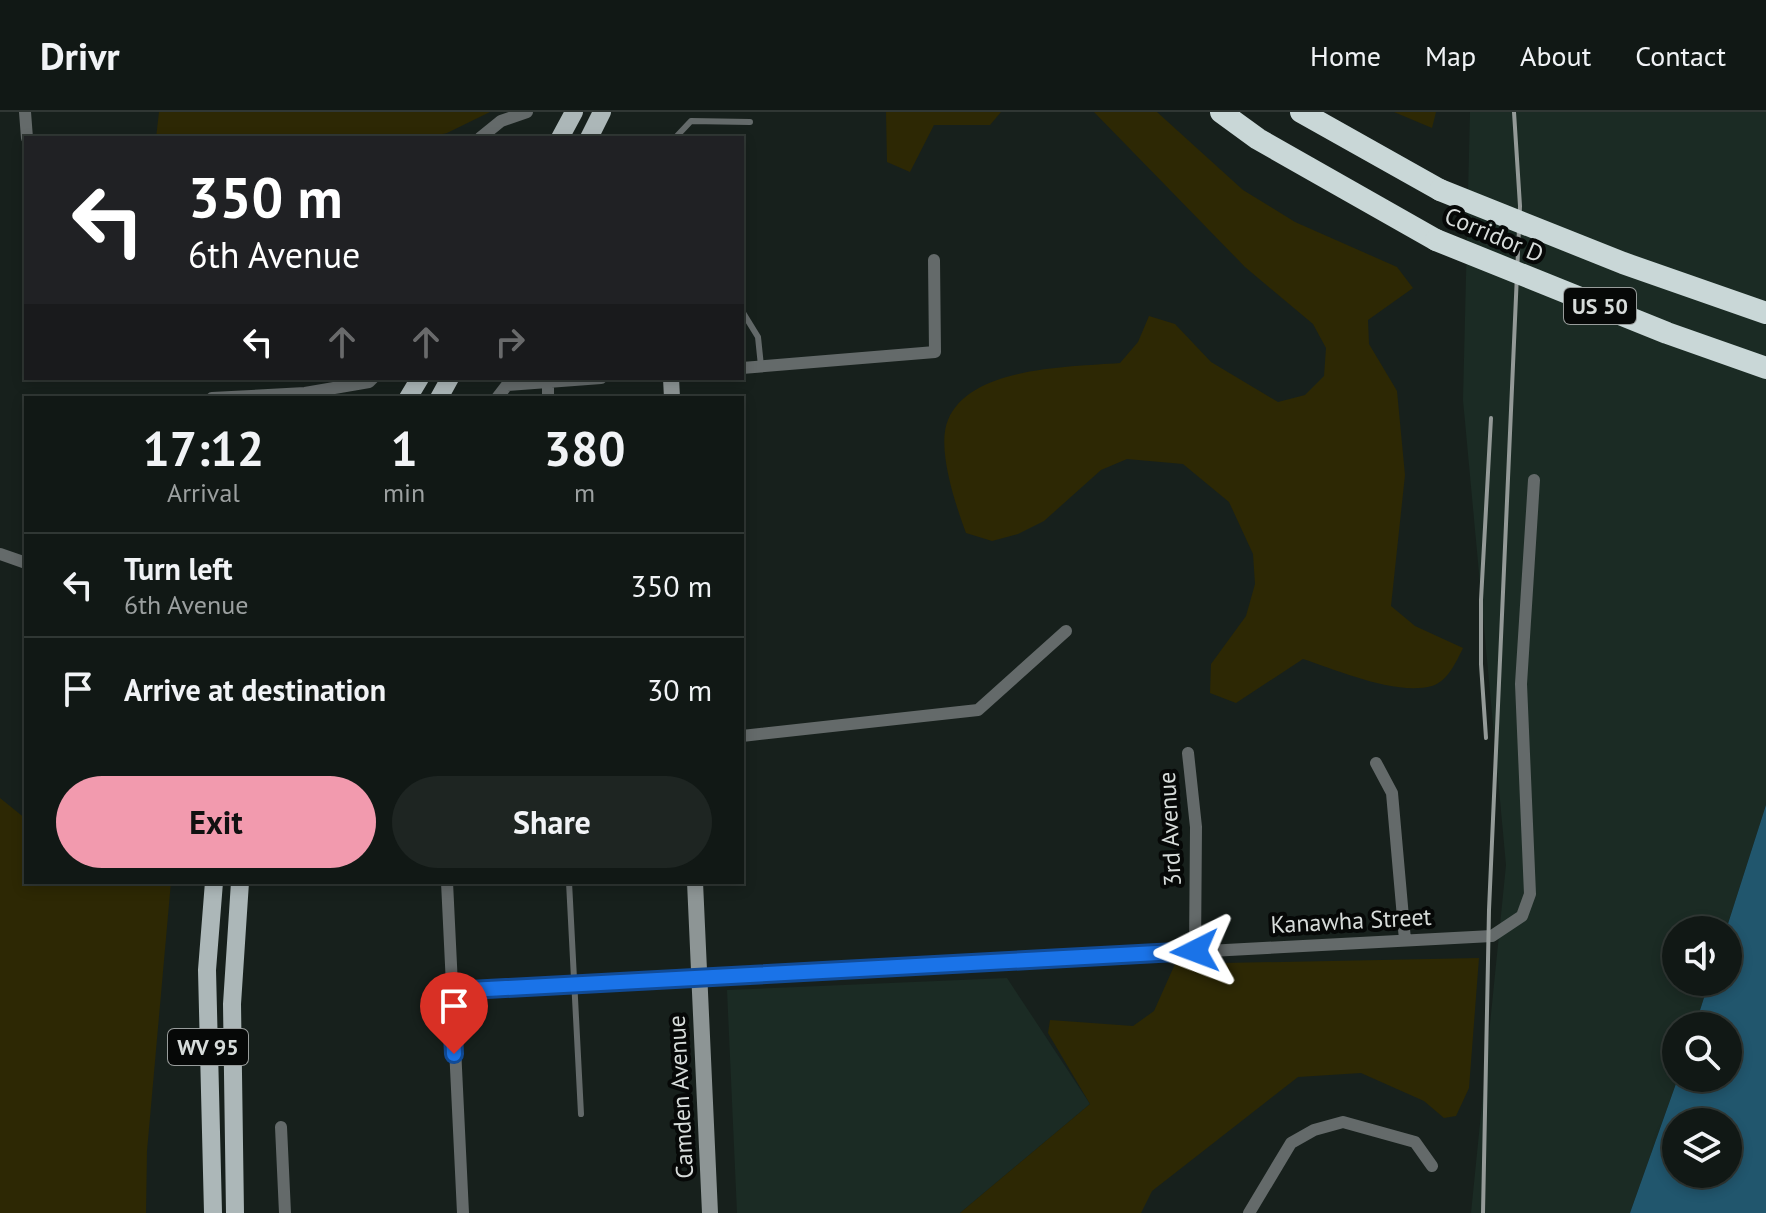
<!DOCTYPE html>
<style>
body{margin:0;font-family:"PT Sans",sans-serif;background:#1e2522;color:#f1f3f6;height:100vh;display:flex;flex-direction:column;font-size:30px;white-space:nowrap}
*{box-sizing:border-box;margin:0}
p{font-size:26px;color:#9ca0a0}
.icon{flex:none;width:44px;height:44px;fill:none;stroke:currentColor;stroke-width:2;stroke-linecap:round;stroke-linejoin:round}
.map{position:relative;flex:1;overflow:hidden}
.drawer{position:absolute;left:24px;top:284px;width:720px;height:488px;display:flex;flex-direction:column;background:#111815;border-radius:0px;box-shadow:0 4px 12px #0003,0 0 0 2px #303734}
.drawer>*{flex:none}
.guide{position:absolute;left:24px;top:24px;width:720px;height:244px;border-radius:0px;box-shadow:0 4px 12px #0003,0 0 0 2px #303734;background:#202124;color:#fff;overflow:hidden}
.controls{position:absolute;left:1662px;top:804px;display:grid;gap:16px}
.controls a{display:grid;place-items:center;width:80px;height:80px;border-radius:50%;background:#111815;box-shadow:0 4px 12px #0003,0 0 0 2px #303734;font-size:40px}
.pin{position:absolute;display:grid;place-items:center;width:68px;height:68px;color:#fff;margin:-82px -34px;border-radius:50% 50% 50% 0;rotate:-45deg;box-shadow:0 0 8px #0007}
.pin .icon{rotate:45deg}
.me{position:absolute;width:88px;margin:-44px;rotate:267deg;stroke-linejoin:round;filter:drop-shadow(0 0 6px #0008)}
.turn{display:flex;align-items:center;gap:28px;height:168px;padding:0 32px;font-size:36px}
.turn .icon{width:104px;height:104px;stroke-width:2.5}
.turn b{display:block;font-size:56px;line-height:68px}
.lanes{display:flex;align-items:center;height:76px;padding:0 32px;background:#0003;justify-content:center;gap:40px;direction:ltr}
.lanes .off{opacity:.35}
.eta{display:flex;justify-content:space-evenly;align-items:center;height:136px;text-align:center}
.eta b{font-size:48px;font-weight:700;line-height:56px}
.button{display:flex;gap:16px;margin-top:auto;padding:16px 32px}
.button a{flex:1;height:92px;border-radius:48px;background:#f29aae;color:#111;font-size:32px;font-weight:700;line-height:92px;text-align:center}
.button a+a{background:#1e2522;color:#f1f3f6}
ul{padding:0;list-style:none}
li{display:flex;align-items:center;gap:24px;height:104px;padding:0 32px;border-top:2px solid #303734}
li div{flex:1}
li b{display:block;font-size:30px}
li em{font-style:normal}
header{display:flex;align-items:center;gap:48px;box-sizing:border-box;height:112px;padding:0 40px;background:#111815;border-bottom:2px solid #303734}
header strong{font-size:38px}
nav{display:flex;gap:44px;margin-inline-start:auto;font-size:28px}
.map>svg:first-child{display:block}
</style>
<header>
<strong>Drivr</strong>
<nav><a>Home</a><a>Map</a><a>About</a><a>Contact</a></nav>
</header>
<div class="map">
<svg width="1766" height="1101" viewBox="0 0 1766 1101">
<rect width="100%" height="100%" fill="#17201c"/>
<!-- built -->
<path fill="#1b2b24" d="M1470,0H1766V693L1726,818H1676V870H1709L1695,914H1676L1678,966L1630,1101H1471L1506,753L1463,288Z
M1007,866L1090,992L960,1101H737L727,878Z"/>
<!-- green -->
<path fill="#2d2804" d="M159,0H490L447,21L426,26H156Z
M886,0H1001L990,13H934L910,60L887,50Z
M1094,0H1157L1243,78L1295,110L1397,155L1413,176L1368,208L1369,232L1397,279L1405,363L1391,494L1415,514L1463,536C1456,550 1448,569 1432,574C1396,584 1337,558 1303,547L1236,591L1210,581L1211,552L1246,504L1255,472L1253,442L1229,390L1183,352L1127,347L1101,358L1044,409L1018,422L992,429L966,421C956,394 936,336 948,308C970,254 1071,255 1120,251L1138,230L1149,204L1175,212L1211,250L1278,290L1305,283L1324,264L1326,236L1313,212L1245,155Z
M1394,0H1436L1432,16Z
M0,686L26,707V770H171L147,1039L146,1101H0Z
M1479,846L1469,976L1456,1004L1444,1006L1424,989L1361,961L1298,965L1152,1079L1141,1101H960L1090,992L1048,921L1050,908L1133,914L1154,899L1175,852Z"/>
<!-- water -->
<path fill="#21566d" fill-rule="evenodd" d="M1766,693V1101H1630L1678,966H1728V914H1695L1709,870H1728L1726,818ZM1676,1010H1728V1062H1676Z"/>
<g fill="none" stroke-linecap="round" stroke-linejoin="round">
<!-- lane -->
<path stroke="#646a6a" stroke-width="6" d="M675,26L691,9L750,10
M742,199L758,225L761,254
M569,770L581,1002"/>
<!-- street -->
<path stroke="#646a6a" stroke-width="12" d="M25,0L27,26
M480,26L501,9L527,0
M742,256L935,240L934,148
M212,286L305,281L369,270L373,266
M497,286L507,273L601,266
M548,286V269
M0,442L26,451
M742,624L978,598L1066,519
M1188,641L1196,715L1195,839
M1376,651L1392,681L1405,828
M447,770L463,1101
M451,879L1492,824L1522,804L1530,782L1521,572L1534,368
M281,1015L285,1101
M1249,1101L1291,1031L1314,1018L1343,1010L1415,1030L1432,1054"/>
<!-- secondary -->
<path stroke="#8d9595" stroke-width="16" d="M671,266L672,286
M695,770L710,1101"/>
<!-- primary -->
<path stroke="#acb7b8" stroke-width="18" d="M560,26L574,0
M589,26L602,0
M408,286L420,266
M439,286L450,266
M213,1101L207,858L214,770
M235,1101L232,892L240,770"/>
<!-- highway -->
<path stroke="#c9d7d7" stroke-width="22" d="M1221,0L1258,27L1436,128
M1301,0L1440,78"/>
<!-- rail -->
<path stroke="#949a98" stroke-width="4" d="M1486,626L1481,552V488L1491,306
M1483,1101L1489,798L1520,94L1514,0"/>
<!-- highway-bridge -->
<path stroke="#c9d7d7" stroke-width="22" d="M1440,78L1623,151L1766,201
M1436,128L1667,221L1766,256"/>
</g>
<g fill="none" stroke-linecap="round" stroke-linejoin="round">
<!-- route casing -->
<g stroke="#114b97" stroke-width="20">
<path id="route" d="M454,942L451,879L1195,839"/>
</g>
<!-- route -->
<use href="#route" stroke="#1a73e8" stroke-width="14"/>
</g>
<g text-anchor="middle" stroke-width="8" stroke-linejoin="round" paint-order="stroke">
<!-- shield labels -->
<g fill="#060807" stroke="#989c9b" stroke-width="2">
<rect x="1564" y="176" width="72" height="36" rx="6"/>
<rect x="168" y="917" width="80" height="36" rx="6"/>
</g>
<g font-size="22" font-weight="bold" fill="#d7dcda">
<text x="1600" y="202">US 50</text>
<text x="208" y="943">WV 95</text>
</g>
<!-- street labels -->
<g font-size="24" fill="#d7dcda" stroke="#060807">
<text transform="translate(1494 123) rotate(23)" y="8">Corridor D</text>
<text transform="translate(1170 717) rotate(-93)" y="8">3rd Avenue</text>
<text transform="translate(1351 809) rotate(-3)" y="8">Kanawha Street</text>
<text transform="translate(681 985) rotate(-93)" y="8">Camden Avenue</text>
</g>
</g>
</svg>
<div class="controls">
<a><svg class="icon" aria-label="sound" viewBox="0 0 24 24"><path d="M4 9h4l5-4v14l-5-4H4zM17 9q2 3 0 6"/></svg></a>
<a><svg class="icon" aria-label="search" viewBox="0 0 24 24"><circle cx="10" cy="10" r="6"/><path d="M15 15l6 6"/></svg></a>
<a><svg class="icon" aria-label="layers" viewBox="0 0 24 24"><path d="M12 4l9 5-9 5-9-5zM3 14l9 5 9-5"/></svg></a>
</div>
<div class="pin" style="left:454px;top:942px;background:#d93025"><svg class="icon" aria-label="arrive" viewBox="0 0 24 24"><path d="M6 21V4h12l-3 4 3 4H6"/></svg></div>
<svg class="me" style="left:1195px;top:839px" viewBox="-20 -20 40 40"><path d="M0-17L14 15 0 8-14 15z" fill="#1a73e8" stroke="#fff" stroke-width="4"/></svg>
<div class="guide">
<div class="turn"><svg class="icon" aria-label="left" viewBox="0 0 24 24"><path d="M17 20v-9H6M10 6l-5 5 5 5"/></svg><div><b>350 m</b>6th Avenue</div></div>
<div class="lanes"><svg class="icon" aria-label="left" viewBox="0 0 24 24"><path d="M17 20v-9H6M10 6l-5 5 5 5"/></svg><svg class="icon off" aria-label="ahead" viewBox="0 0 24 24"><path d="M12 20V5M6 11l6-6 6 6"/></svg><svg class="icon off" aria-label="ahead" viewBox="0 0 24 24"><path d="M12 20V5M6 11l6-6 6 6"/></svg><svg class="icon off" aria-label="right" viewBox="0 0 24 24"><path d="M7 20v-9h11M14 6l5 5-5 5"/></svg></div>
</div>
<section class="drawer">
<div class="eta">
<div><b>17:12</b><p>Arrival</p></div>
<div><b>1</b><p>min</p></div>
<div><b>380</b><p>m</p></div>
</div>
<ul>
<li><svg class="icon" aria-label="left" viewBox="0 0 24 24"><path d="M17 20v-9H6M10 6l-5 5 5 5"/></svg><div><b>Turn left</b><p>6th Avenue</p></div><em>350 m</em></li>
<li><svg class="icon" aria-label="arrive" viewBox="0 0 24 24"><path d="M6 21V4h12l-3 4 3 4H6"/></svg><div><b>Arrive at destination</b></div><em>30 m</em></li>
</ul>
<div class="button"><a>Exit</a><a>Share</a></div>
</section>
</div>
